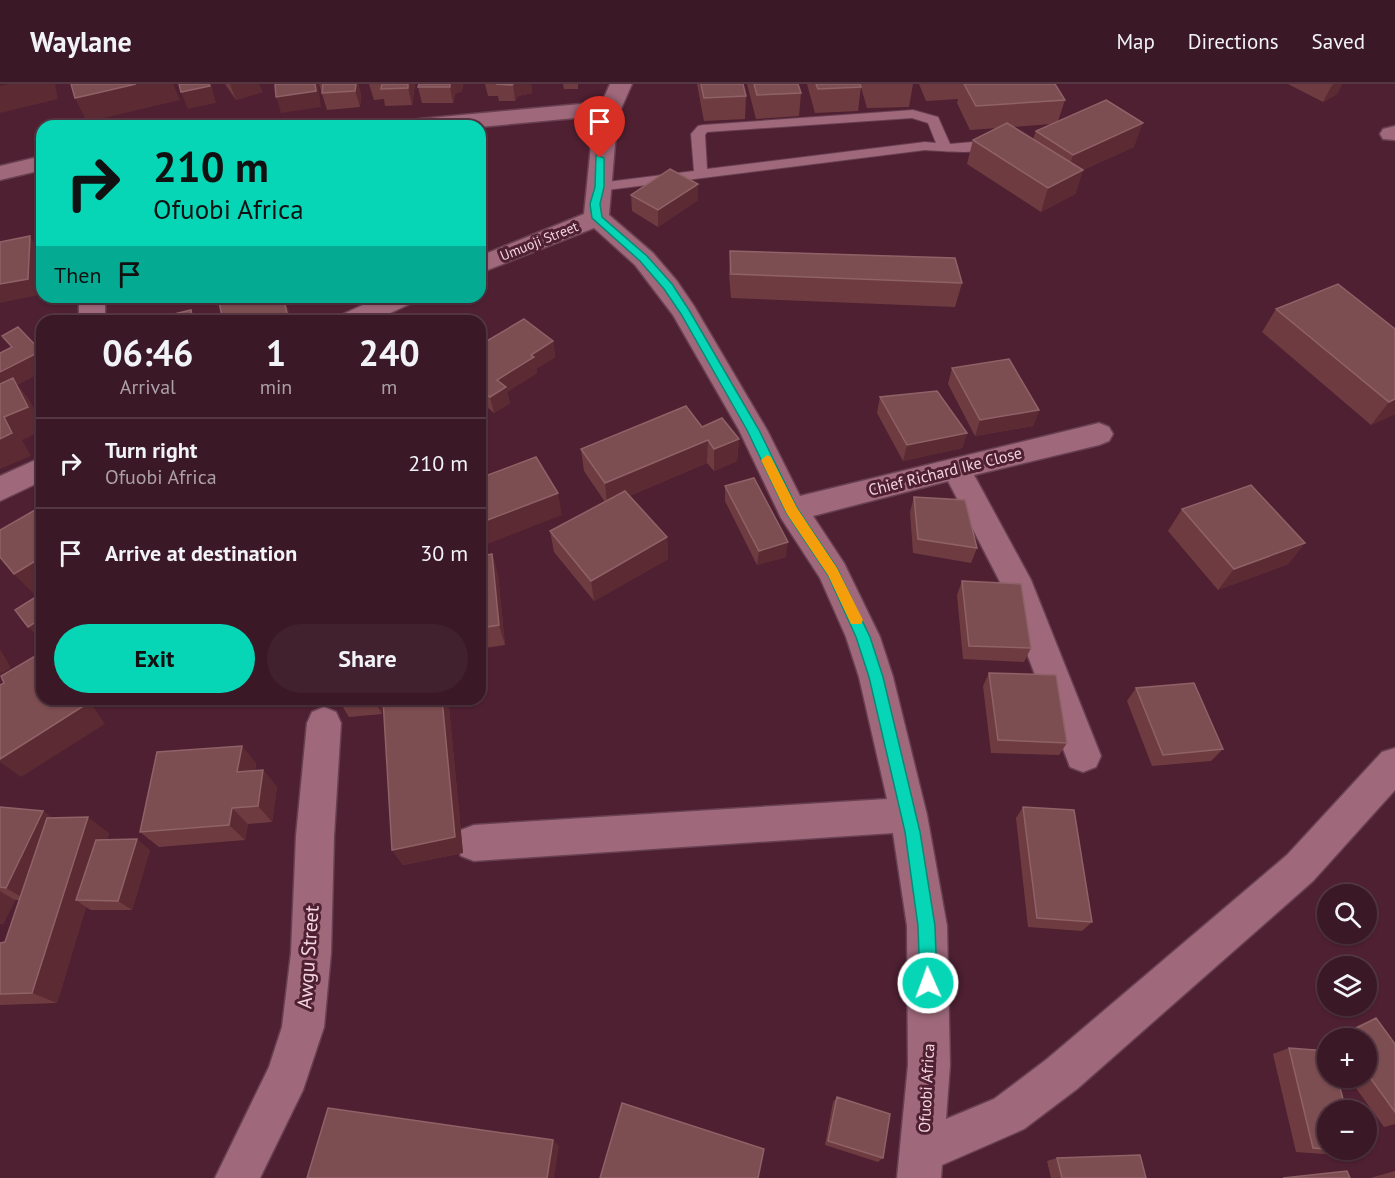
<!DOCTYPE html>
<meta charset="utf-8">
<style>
body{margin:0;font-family:"PT Sans",sans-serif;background:#42212e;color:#f1f3f6;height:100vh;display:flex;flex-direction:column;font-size:22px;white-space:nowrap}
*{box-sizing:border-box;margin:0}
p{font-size:20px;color:#aca0a7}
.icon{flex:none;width:33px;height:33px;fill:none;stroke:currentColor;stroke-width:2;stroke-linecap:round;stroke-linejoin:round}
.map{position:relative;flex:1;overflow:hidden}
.side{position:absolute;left:36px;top:231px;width:450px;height:390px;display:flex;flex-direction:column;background:#3b1826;border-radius:18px;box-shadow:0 2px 4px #0004,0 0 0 2px #543743}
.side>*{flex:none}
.banner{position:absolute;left:36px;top:36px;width:450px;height:183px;border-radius:18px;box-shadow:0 2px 4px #0004,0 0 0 2px #543743;background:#06d5b6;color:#111;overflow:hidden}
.tools{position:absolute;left:1317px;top:800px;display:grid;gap:12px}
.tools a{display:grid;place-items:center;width:60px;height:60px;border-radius:50%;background:#3b1826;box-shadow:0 2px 4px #0004,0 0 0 2px #543743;font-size:30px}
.pin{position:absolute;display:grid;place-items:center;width:51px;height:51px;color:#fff;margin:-62px -26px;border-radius:50% 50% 50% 0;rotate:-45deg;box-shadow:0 0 6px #0007}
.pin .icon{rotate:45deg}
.me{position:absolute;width:66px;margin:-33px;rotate:358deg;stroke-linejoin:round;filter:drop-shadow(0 0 4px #0008)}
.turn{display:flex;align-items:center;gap:21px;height:126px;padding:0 18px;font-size:27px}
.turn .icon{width:78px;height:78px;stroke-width:2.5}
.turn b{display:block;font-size:42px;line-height:51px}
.then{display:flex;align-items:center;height:57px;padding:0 18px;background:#0003;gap:12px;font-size:22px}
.eta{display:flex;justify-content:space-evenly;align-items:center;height:102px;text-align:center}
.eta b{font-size:36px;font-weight:800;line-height:42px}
.action{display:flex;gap:12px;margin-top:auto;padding:12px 18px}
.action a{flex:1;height:69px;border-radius:36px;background:#06d5b6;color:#111;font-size:24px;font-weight:800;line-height:69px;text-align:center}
.action a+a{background:#42212e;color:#f1f3f6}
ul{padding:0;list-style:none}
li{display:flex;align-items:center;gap:18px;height:90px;padding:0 18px;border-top:2px solid #543743}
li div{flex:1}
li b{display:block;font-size:22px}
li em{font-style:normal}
header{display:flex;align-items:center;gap:36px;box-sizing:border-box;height:84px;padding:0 30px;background:#3b1826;border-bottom:2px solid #543743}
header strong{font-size:28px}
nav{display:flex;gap:33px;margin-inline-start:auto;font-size:21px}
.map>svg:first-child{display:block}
</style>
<header>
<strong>Waylane</strong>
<nav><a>Map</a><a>Directions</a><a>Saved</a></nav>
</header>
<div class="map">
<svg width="1395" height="1094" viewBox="0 0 1395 1094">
<rect width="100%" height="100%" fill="#4f2032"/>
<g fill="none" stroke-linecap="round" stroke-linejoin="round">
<!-- lane casing -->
<g stroke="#684051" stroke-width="2">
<path id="lane" d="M913,26L938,33L950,60L996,56L1003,60C990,72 942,67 925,66L599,107L592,103L599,99L694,87L691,50L698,42L703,41ZM912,34L928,39L936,59L925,58L707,85L705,51L707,48Z"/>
</g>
<!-- street casing -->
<g stroke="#684051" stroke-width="3">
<path id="street" d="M610,0H632L621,25L616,49L609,131L653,169L677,197L694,222L767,346L800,412L1099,339L1109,343L1113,350L1109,357L1099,361L974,391L1031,496L1101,672L1096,683L1083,688L1070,683L999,496L948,397L813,432L844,479L880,553L893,593L927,731L947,842L950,981L946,1035L994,1015L1047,975L1287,771L1382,668L1395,664V706L1313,797L1077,1005L1024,1045L942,1081L941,1094H897L908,981L907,842L893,749L474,777L461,772L455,759L461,746L474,741L887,715L859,593L846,553L820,494L781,434L739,346L673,231L635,181L594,144L480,189V172L584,130L591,61L597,32L480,43L408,42L411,37L419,35L602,18Z
M1395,42V56L1383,55L1380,50L1383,45Z
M42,72V86L0,96V82Z
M79,213H105V237H79Z
M380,213H416L412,219L373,237H337L341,231Z
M42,373V397L0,417V392Z
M324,623L336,628L341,639L334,752L331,869L324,943L303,1006L260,1094H215L269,983L282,943L291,869L296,752L307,639L312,628Z"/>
</g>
<!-- lane -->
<use href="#lane" fill="#9f687b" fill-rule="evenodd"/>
<!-- street -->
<use href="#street" fill="#9f687b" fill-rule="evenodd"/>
</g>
<!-- wall -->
<path fill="#6e3c40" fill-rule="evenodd" d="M225,0H259L262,8L236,16Z
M319,0H358L361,10L360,23L327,26Z
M369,0H415L412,21L385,22L384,15L374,16Z
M419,0H463L462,7L455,10L453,19H422L418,3Z
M485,0H531L532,9L518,12L515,17H499L498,12H488Z
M563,0H578V5H564Z
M697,0H743L746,12L745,35L704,37Z
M747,0H798L801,9L799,32L756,35Z
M807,0H913L909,23L867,24L861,3L858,27L815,29Z
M919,0H1055L1065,16L1058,37L1134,63L1083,86L1075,110L1041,128L967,80L973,56L997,44L970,46L957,19L958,15L926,17ZM1051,40L1036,47L1033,55L1013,43Z
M1288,0H1342L1337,10L1323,18Z
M631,111L698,116L658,143L632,127Z
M730,167L962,199L955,223L731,214L729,191Z
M1276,225L1395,245V330L1371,341L1262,248Z
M553,257L555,273L536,285L537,289L507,308L510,319L494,329L480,317V261Z
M952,284L1039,326L1033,342L975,352L948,300Z
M880,313L967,349L962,364L903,377L877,329Z
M702,343L739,355L737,377L714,387L707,379L629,412L667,453L668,475L594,517L554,468L550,447L605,418L584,387L581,365Z
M725,402L786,473L757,481L725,417Z
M914,413L977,464L971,479L913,469L910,428Z
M1182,425L1305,459L1288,480L1218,506L1168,447Z
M492,470L498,491L505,561L485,564L488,594L480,595V472Z
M962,497L1031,564L1024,578L963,575L957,511Z
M989,589L1067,659L1059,671L991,669L983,602Z
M1136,604L1223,665L1211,677L1152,682L1127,617Z
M341,615H445L449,624L463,769L403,781L392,766L383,615L382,630L349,633L341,620Z
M256,679L255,687L263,686L277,703L272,738L248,740L245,756L159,763L140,748Z
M0,723L43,727L52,734L109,749L107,756L150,766L132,826H91L86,823L57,919L0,921V859L5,858L19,816H15L3,840L0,839Z
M1023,723L1092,838L1082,847L1028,843L1016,734Z
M1376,934L1395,960V1040L1384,1043L1348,993H1366V954H1333L1359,941Z
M1328,957V964L1324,959Z
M1289,964L1357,1068L1338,1071L1296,1068L1273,970Z
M837,1013L883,1074L878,1078L825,1061L833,1018Z
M1057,1074L1146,1094H1051L1047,1077Z
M1395,1087V1094H1370Z"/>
<!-- shaded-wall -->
<path fill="#5c2a33" d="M8,0H55L58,15L0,29V2Z
M136,0H173L180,16L87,38L75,14Z
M209,0H211L216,19L188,25L181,8Z
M230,0H259L262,8L236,16Z
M315,0H318L321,23L281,29L276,13Z
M353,0H358L361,10L360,23Z
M408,0H415L412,21L408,4Z
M450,0H463L462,7L455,10L453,19L450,3Z
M513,0H531L532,9L518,12L515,17Z
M1334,0H1342L1337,10L1323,18L1332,1Z
M1143,39L1134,63L1083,86L1075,110L1041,128L1048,104L1065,95L1073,71Z
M698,100V116L658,143V126Z
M30,152L40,169L39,211L0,219V200Z
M211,213H254V215L216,222Z
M267,213H291L285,215L292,237H289Z
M191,226L196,237H193Z
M553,257L555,273L536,285L537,289L507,308L510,319L494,329L490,313L497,296L531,271Z
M41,267L42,269V288L18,301L30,317L42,340V347L22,356L31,372L0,385V355L4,333L0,310V288Z
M1395,315V330L1371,341L1389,318Z
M1039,326L1033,342L975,352L980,336Z
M967,349L962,364L903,377L907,361Z
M739,355L737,377L714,387V365Z
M708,356L707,379L607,421L605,399Z
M558,409L562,431L480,463V439Z
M667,453L668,475L594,517L591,497Z
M788,458L786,473L757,481L759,467Z
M1305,459L1288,480L1218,506L1234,485Z
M492,470L498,491L505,561L499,541Z
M42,473V506L34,510L14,490Z
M42,534V557L28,543Z
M480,547L485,564L488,594L482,575Z
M0,565L11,584L0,590Z
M81,615H88L105,640L21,693L0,678V675Z
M375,615H383L382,630L375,618Z
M442,615H445L449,624L463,769L403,781L392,766Z
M242,662L256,679L252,705L237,688Z
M263,686L277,703L272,738L258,722Z
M232,724L248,740L245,756L229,741Z
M43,727L65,743L30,818L6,804Z
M88,733L109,749L88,816H76L86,823L57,919L32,909Z
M137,755L150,766L132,826L118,817Z
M0,807L15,816L3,840L0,838Z
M553,1056L559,1062L554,1094H547Z"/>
<!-- building -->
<path fill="#7c4d51" stroke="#8f6267" stroke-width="1.5" d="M71,0H136L75,14Z
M179,0H209L210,2L181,8Z
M275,0H315L316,7L276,13Z
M323,0H356L355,7L322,9Z
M382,0H408V4L381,5Z
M419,0H450V3H418Z
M496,0H513L512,1Z
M701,0H743L746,12L704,14Z
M754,0H798L801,9L757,11Z
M816,0H860L861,3L818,5Z
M964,0H1055L1065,16L976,22Z
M1106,16L1143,39L1073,71L1036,47Z
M1007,39L1083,86L1048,104L973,56Z
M670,85L698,100L658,126L631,111Z
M30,152L28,195L0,200V158Z
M730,167L955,174L962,199L731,190Z
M1338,200L1395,245V315L1389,318L1276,225Z
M242,213H283L289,237H223L219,218Z
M191,226L193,237H145Z
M524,235L553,257L531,271L534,273L497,296L506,303L490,313L480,305V261Z
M18,243L41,267L0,288V269L12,263L2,252Z
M1009,275L1039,326L980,336L952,284Z
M13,294L28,323L4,333L12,349L0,355V300Z
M937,307L967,349L907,361L880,313Z
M686,322L702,343L722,334L739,355L714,365L708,356L605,399L581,365Z
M536,373L558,409L480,439V394Z
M754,394L788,458L759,467L725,402Z
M1251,401L1305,459L1234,485L1182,425Z
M625,407L667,453L591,497L550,447Z
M914,413L965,416L977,464L918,455Z
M42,422V473L14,490L0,473V446Z
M492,470L499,541L480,544V472Z
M962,497L1021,500L1031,564L969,562Z
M42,509V534L28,543L15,526Z
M480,556L482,575H480Z
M42,568V615H81L85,621L0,675V601L4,599L1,592Z
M989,589L1056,591L1067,659L998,656Z
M1194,599L1223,665L1163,671L1136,604Z
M341,615H375V618L341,620Z
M383,615H442L455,753L392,766Z
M242,662L237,688L263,686L258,722L232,724L229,741L140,748L157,668Z
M0,723L43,727L6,804L0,803Z
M1023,723L1074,726L1092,838L1037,834Z
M88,733L32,909L0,910V859L5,858L47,734Z
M137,755L118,817L76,816L96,756Z
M1376,934L1395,960V1028L1366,988V954H1342L1341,952Z
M1289,964L1328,967V993H1337L1346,1026H1328V1065H1356L1357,1068L1313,1064Z
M837,1013L890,1030L883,1074L828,1057Z
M622,1019L764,1065L758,1094H600Z
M328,1024L553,1056L547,1094H307Z
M1140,1071L1146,1094H1062L1057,1074Z
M1347,1087L1350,1094H1283Z"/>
<!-- route -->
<path fill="#06d5b6" stroke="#048a76" stroke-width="1.5" d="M596,71L604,74V103L600,120L602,133L647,172L672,200L689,226L759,346L797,424L837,484L870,553L883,593L920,748L935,842L937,899L934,905L928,908L922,905L920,899L918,842L905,748L869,593L856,553L828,491L787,430L747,346L681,230L664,205L640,177L592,134L590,120L595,103Z"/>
<!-- slow -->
<path fill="#f59e0b" d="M767,371L771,373L797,424L837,484L863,536L861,540H851L828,491L787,430L761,376Z"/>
<g text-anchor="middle" stroke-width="6" stroke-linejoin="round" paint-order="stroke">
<!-- far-street labels -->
<g font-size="14" fill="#f4d5df" stroke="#4f2032">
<text transform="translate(539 157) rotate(-22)" y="5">Umuoji Street</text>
</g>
<!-- street labels -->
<g font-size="16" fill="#f4d5df" stroke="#4f2032">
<text transform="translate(945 387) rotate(-14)" y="6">Chief Richard Ike Close</text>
<text transform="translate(926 1004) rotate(-87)" y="6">Ofuobi Africa</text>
</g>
<!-- near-street labels -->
<g font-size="20" fill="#f4d5df" stroke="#4f2032">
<text transform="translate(308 873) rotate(-86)" y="7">Awgu Street</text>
</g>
</g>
</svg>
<div class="tools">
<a><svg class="icon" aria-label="search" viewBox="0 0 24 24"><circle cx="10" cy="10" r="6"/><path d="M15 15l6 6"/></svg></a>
<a><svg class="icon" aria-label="layers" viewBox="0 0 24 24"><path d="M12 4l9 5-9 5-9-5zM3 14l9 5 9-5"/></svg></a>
<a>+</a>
<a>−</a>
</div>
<div class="pin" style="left:600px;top:74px;background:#d93025"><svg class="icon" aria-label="arrive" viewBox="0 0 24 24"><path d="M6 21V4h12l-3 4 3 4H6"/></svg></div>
<svg class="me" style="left:928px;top:899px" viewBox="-20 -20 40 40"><circle r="17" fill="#06d5b6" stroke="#fff" stroke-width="3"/><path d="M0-11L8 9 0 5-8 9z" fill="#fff"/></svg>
<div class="banner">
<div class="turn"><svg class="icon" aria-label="right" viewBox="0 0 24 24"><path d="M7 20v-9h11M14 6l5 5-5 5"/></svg><div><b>210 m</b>Ofuobi Africa</div></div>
<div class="then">Then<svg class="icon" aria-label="arrive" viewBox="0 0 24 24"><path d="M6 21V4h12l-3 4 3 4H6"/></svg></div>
</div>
<section class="side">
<div class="eta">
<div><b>06:46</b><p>Arrival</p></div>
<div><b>1</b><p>min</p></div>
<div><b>240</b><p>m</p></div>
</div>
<ul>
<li><svg class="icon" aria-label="right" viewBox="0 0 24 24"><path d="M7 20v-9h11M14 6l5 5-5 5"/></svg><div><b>Turn right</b><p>Ofuobi Africa</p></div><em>210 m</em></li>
<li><svg class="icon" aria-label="arrive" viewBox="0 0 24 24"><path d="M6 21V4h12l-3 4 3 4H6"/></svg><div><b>Arrive at destination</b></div><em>30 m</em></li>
</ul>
<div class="action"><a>Exit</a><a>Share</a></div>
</section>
</div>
